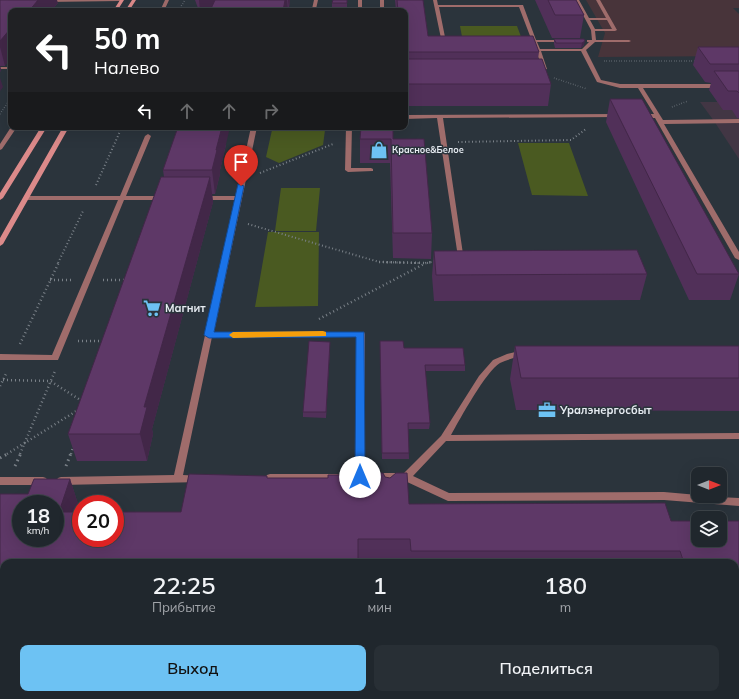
<!DOCTYPE html>
<html lang="ru">
<meta charset="utf-8">
<style>
body{margin:0;font-family:Mulish,sans-serif;background:#282f35;color:#f1f3f6;height:100vh;display:flex;flex-direction:column;font-size:15px;white-space:nowrap}
*{box-sizing:border-box;margin:0}
p{font-size:13px;color:#a2a5aa}
.icon{flex:none;width:22px;height:22px;fill:none;stroke:currentColor;stroke-width:2;stroke-linecap:round;stroke-linejoin:round}
.map{position:relative;flex:1;overflow:hidden}
.details{position:absolute;left:0px;top:559px;width:739px;height:140px;display:flex;flex-direction:column;background:#20272d;border-radius:12px 12px 0 0;box-shadow:0 4px 16px #0002,0 0 0 1px #3d4449}
.details>*{flex:none}
.guide{position:absolute;left:8px;top:8px;width:400px;height:122px;border-radius:8px;box-shadow:0 4px 16px #0002,0 0 0 1px #3d4449;background:#202124;color:#fff;overflow:hidden}
.needle{width:26px;rotate:90deg}
.fabs{position:absolute;left:691px;top:467px;display:grid;gap:8px}
.fabs a{display:grid;place-items:center;width:36px;height:36px;border-radius:8px;background:#20272d;box-shadow:0 4px 16px #0002,0 0 0 1px #3d4449;font-size:20px}
.speed{position:absolute;left:12px;top:495px;display:flex;gap:8px;font-size:20px;font-weight:700;text-align:center}
.speed>*{display:grid;place-content:center;width:52px;height:52px;border-radius:50%;background:#20272d;box-shadow:0 4px 16px #0002,0 0 0 1px #3d4449;line-height:1}
.speed small{font-size:10px;font-weight:400}
.speed .limit{border:6px solid #d22;background:#fff;color:#111}
.pin{position:absolute;display:grid;place-items:center;width:34px;height:34px;color:#fff;margin:-41px -17px;border-radius:50% 50% 50% 0;rotate:-45deg;box-shadow:0 0 4px #0007}
.pin .icon{rotate:45deg}
.me{position:absolute;width:44px;margin:-22px;rotate:0deg;stroke-linejoin:round;filter:drop-shadow(0 0 3px #0008)}
.turn{display:flex;align-items:center;gap:14px;height:84px;padding:0 20px;font-size:18px}
.turn .icon{width:52px;height:52px;stroke-width:2.5}
.turn b{display:block;font-size:28px;line-height:34px}
.lanes{display:flex;align-items:center;height:38px;padding:0 20px;background:#0003;justify-content:center;gap:20px;direction:ltr}
.lanes .off{opacity:.35}
.eta{display:flex;justify-content:space-evenly;align-items:center;height:68px;text-align:center}
.eta b{font-size:24px;font-weight:600;line-height:28px}
.button{display:flex;gap:8px;margin-top:auto;padding:8px 20px}
.button a{flex:1;height:46px;border-radius:8px;background:#6dc2f3;color:#111;font-size:16px;font-weight:600;line-height:46px;text-align:center}
.button a+a{background:#282f35;color:#f1f3f6}
.map>svg:first-child{display:block}
</style>
<div class="map">
<svg width="739" height="699" viewBox="0 0 739 699">
<rect width="100%" height="100%" fill="#2b343c"/>
<!-- commercial -->
<path fill="#48343a" d="M586,0H739V8H733L739,14V56L598,57L605,33Z"/>
<!-- education -->
<path fill="#423644" d="M700,102H739V159L714,121Z"/>
<!-- green -->
<path fill="#4a5a21" d="M460,26H517L523,42H463Z
M272,130H325L323,145L279,163L266,157Z
M518,143H569L588,196L532,195Z
M281,188H320L316,231H275Z
M268,232H319L318,306L255,307Z"/>
<g fill="none" stroke-linecap="round" stroke-linejoin="round">
<!-- path-far3 -->
<path stroke="#7a8188" stroke-width="1.5" stroke-dasharray="0.5 2" stroke-linecap="butt" d="M180,8L185,0
M604,61H697
M554,78L587,89
M672,107L688,101
M0,114L11,98"/>
<!-- path-far2 -->
<path stroke="#7a8188" stroke-width="2" stroke-dasharray="1 2.5" stroke-linecap="butt" d="M121,130H136
M161,130H180
M458,142L571,140L586,129
M260,173L333,144
M96,185L122,127
M248,224L379,262L419,263
M58,263L83,211
M427,263L436,261"/>
<!-- path-far1 -->
<path stroke="#7a8188" stroke-width="2.5" stroke-dasharray="1 3" stroke-linecap="butt" d="M379,262L426,263
M50,280H72
M103,280H126
M319,319L426,263L432,262
M78,341H105
M20,344L59,262
M3,380L50,381L82,401
M0,386L7,372
M7,454L78,410
M20,454L55,371
M71,454L74,444"/>
<!-- path -->
<path stroke="#7a8188" stroke-width="3" stroke-dasharray="1.5 4" stroke-linecap="butt" d="M0,458L9,453
M15,466L21,453
M66,466L71,453
M735,647H739"/>
<!-- service -->
<path fill="#9f6c6b" fill-rule="evenodd" d="M45,0H123L121,1L46,2L44,1Z
M165,0H169L164,11H160Z
M314,0H318L316,9H352L358,7V0H362V8L353,11L275,10L277,9H312Z
M380,0H384V11H380Z
M433,0H437L438,5H523L536,40H564L566,41L564,42H537L540,49H582L589,42H587V40H592L591,30L575,0H579L589,18H606L596,0H600L617,30L615,31H595L596,40H629L631,41L629,42H595L586,50L601,80L620,84H739V88H643L663,120L739,119V123L664,124L739,252V260L735,258L655,118H640L637,116L640,114H654L638,88H620L597,82L581,51H541L547,69L543,70L536,51L531,50L535,49L519,7H439L447,47L443,48ZM590,20H607L612,29H595Z
M0,67H11V69H0Z
M618,114L620,115V117L443,118L463,254L467,255L468,256L465,258L458,257L437,118L405,119V115Z
M11,127H17L2,149L0,150V144Z
M251,127H257L214,332H364L365,334V477L363,480L360,481L357,480L355,477L357,337H212L183,475L202,476L204,479L202,482L61,485L58,484L56,481L58,478L61,477L174,475L235,200H201L198,198L201,196H236Z
M346,127H352L351,168H371L373,169V171L348,172L345,170Z
M148,134L151,136L126,196H164L167,198L164,200H124L58,360H0V354L52,355L118,200H27L24,198L27,196H120L145,136Z
M524,350L528,353L527,355C518,357 508,359 500,363C486,371 460,419 451,435L739,433V439L446,441L413,476L449,493L664,492L698,495V496L739,498V506L664,500L448,501L405,481L373,480L371,477L373,474L376,473H404L441,436L479,376L493,360L507,354Z
M270,474H337L340,475L342,478L340,481L337,482H270L267,481L265,478L267,475Z
M0,477H43L46,478L48,481L46,484L43,485H0Z
M387,695H399V699H387Z"/>
<!-- secondary -->
<path fill="#dc8a8a" fill-rule="evenodd" d="M120,0H124L117,11H113Z
M132,0H136L129,11H125Z
M41,127H47L3,198L0,200V193Z
M63,127H69L3,244L0,246V238Z"/>
</g>
<!-- wall -->
<path fill="#513059" d="M0,0L58,3L51,11H11L5,66H0L1,70L0,72Z
M195,0H290L289,8H288V11H199Z
M347,0V8H332V3Z
M395,0H432H423L428,36L539,52L538,59L551,84L548,106H405V11H396Z
M535,0H576L584,15L580,38H552Z
M554,39H584V45L581,48H555L554,44Z
M698,47H739V118H737L732,110H723L709,90L711,83L705,82L693,65Z
M610,99L739,274L730,300H689L606,122Z
M360,139H393L432,233L431,259L393,258L390,163H360Z
M226,145L220,170V174L215,194H212L213,202L152,429L153,434L147,461H77L68,434L164,177L163,170Z
M434,251L647,274L640,300L434,301L432,276Z
M380,341L465,365V371H425L430,423L429,429H408L409,459H382Z
M515,346H739V411L516,410L510,379Z
M330,347L326,418L303,417V412Z
M267,476V478H328L385,477L409,504L671,521H739V594H735V563H4V633H0V494H28L70,479L78,504L76,512H181Z"/>
<!-- shaded-wall -->
<path fill="#422748" d="M38,0H57L58,3L51,11H29Z
M199,0H217L219,11H200Z
M285,0H287L288,11H283Z
M288,0H290L289,8Z
M11,28V58L5,66L0,47V41Z
M585,41L584,45L581,48L582,43Z
M0,65L1,70L0,72Z
M0,78L3,87L0,91Z
M222,127H230L220,170V174L215,194L212,170L216,150Z
M210,177L213,202L152,429L153,434L147,461L140,434L144,407Z
M330,342V347L326,418V412Z
M70,479L78,504L68,536L59,512Z"/>
<!-- building -->
<path fill="#5e3867" stroke="#422748" fill-rule="evenodd" d="M0,0H38L29,11H11V28L0,41Z
M215,0H285L283,11H210Z
M333,0H347V3H332Z
M397,0H423L428,36H533L539,52H406L405,56V11H398Z
M548,0H576L584,15H555Z
M331,8H346V11H330Z
M554,39H584L585,41L582,43H556Z
M698,47H739V64H710Z
M405,59H542L551,84H405Z
M714,71H739V93L737,91H728Z
M610,99H642L739,274H697Z
M178,127H222L216,150H217L212,170H163Z
M361,127H393V139H424L432,233H393L391,139H360Z
M161,177H210L144,407H147L140,434H68Z
M637,250L647,274L436,275L434,251Z
M309,341L330,342L326,412H303Z
M380,341H403L404,348H463L465,365H425L430,423H408L409,453H382Z
M515,346H739V378H521Z
M370,473H383L385,477L390,478L396,473H407L409,504L665,503L671,521H698V540H720V521H739V570H735V563H684L680,551H411L410,539H358V563H4V609H0V494H28L34,479H70L59,512H81V538H115V512H181L189,474L267,476V478H328V475H370ZM21,504H55V538H21Z"/>
<!-- route -->
<path fill="#1a73e8" stroke="#114b97" d="M238,184L244,186L214,332H364L365,477L364,480L360,481L355,477L356,337L209,338L204,335Z"/>
<!-- slow -->
<path fill="#f59e0b" d="M323,331L326,332V336L233,338L229,335L233,332Z"/>
<!-- icons -->
<defs>
<g id="shop-bare" transform="scale(1.38)"><path d="M-5-2.5h2.3a2.7 3.5 0 0 1 5.4 0H5L5.5 6h-11ZM-1.5-2.5h3a1.5 2.3 0 0 0-3 0Z" fill="#6dc2f3" stroke="#2b343c" stroke-width="2.5" paint-order="stroke"/></g>
<g id="supermarket-bare" transform="scale(1.38)"><path d="M-6-5.5h2.5l.6 2H6L4.5 2H-2.5L-4.4-4H-6ZM-1.5 3.2a1.3 1.3 0 1 0 .1 0ZM3 3.2a1.3 1.3 0 1 0 .1 0Z" fill="#6dc2f3" stroke="#2b343c" stroke-width="2.5" paint-order="stroke"/></g>
<g id="office-bare" transform="scale(1.38)"><path d="M-6-3h4V-5.5h4V-3h4V5H-6ZM-1-4.5V-3h2v-1.5ZM-6 0V1H6V0Z" fill="#6dc2f3" stroke="#2b343c" stroke-width="2.5" paint-order="stroke"/></g>
</defs>
<g fill-rule="evenodd">
<use href="#shop-bare" x="379" y="150"/>
<use href="#supermarket-bare" x="152" y="308"/>
<use href="#office-bare" x="547" y="410"/>
</g>
<g text-anchor="middle" stroke-width="3" stroke-linejoin="round" paint-order="stroke">
<!-- far-poi labels -->
<g font-size="9" font-weight="bold" fill="#e7ecf2" stroke="#2b343c" text-anchor="start">
<text x="392" y="153">Красное&amp;Белое</text>
</g>
<!-- poi labels -->
<g font-size="11" font-weight="bold" fill="#e7ecf2" stroke="#2b343c" text-anchor="start">
<text x="165" y="312">Магнит</text>
<text x="560" y="414">Уралэнергосбыт</text>
</g>
</g>
</svg>
<div class="fabs">
<a><svg class="needle" viewBox="-14 -14 28 28"><path d="M0-13l5 13h-10z" fill="#e53935"/><path d="M0 13l5-13h-10z" fill="#a2a5aa"/></svg></a>
<a><svg class="icon" aria-label="layers" viewBox="0 0 24 24"><path d="M12 4l9 5-9 5-9-5zM3 14l9 5 9-5"/></svg></a>
</div>
<div class="speed"><div>18<small>km/h</small></div><div class="limit">20</div></div>
<div class="pin" style="left:241px;top:186px;background:#d93025"><svg class="icon" aria-label="arrive" viewBox="0 0 24 24"><path d="M6 21V4h12l-3 4 3 4H6"/></svg></div>
<svg class="me" style="left:360px;top:477px" viewBox="-20 -20 40 40"><circle r="19" fill="#fff"/><path d="M0-13L10 11 0 6-10 11z" fill="#1a73e8"/></svg>
<div class="guide">
<div class="turn"><svg class="icon" aria-label="left" viewBox="0 0 24 24"><path d="M17 20v-9H6M10 6l-5 5 5 5"/></svg><div><b>50 m</b>Налево</div></div>
<div class="lanes"><svg class="icon" aria-label="left" viewBox="0 0 24 24"><path d="M17 20v-9H6M10 6l-5 5 5 5"/></svg><svg class="icon off" aria-label="ahead" viewBox="0 0 24 24"><path d="M12 20V5M6 11l6-6 6 6"/></svg><svg class="icon off" aria-label="ahead" viewBox="0 0 24 24"><path d="M12 20V5M6 11l6-6 6 6"/></svg><svg class="icon off" aria-label="right" viewBox="0 0 24 24"><path d="M7 20v-9h11M14 6l5 5-5 5"/></svg></div>
</div>
<section class="details">
<div class="eta">
<div><b>22:25</b><p>Прибытие</p></div>
<div><b>1</b><p>мин</p></div>
<div><b>180</b><p>m</p></div>
</div>
<div class="button"><a>Выход</a><a>Поделиться</a></div>
</section>
</div>
